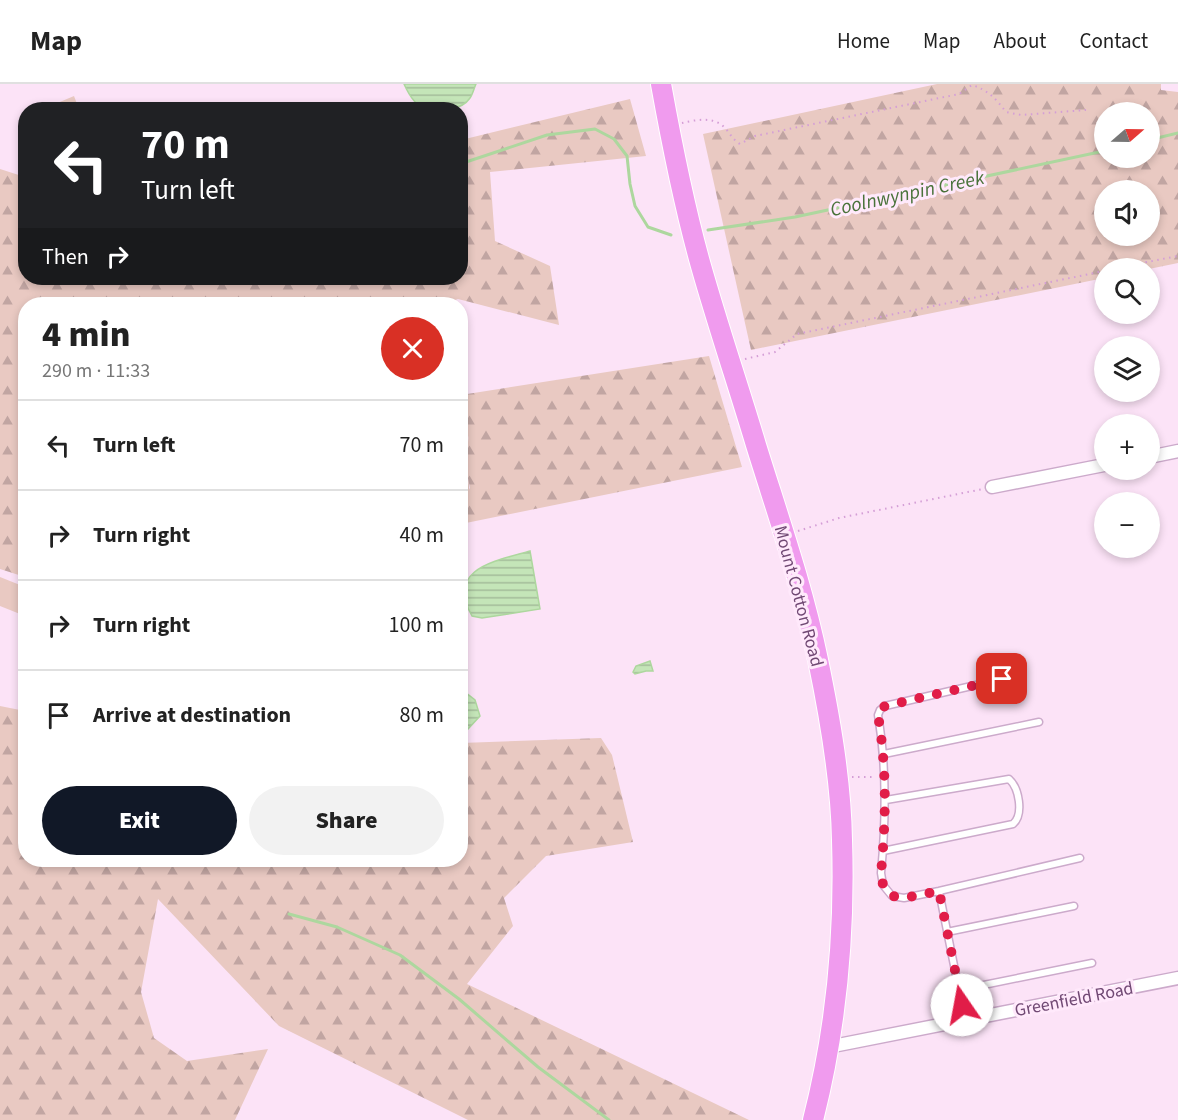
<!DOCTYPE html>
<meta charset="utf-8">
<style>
body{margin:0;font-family:"Source Sans 3",sans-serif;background:#f2f2f2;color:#222;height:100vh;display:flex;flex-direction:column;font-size:22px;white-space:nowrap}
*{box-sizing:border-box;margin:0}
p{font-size:20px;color:#767676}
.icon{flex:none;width:33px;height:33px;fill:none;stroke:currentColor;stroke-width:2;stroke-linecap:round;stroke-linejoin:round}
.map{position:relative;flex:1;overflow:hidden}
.sheet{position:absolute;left:18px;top:213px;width:450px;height:570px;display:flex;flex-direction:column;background:#fff;border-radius:24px;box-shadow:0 3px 9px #0003}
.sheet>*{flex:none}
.hud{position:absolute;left:18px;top:18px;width:450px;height:183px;border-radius:24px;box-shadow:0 3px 9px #0003;background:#202124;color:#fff;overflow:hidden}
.needle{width:39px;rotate:70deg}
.tools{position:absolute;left:1094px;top:18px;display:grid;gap:12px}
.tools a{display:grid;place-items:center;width:66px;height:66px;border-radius:50%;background:#fff;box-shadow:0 3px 9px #0003;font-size:30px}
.pin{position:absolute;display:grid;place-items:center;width:51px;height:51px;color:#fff;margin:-26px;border-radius:12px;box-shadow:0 3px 9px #0006}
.me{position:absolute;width:66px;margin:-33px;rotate:348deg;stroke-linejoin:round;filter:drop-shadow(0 0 4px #0008)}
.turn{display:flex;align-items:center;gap:21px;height:126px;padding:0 24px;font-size:27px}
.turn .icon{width:78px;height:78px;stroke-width:2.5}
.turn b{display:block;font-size:42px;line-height:51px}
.then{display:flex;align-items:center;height:57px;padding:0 24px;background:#0003;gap:12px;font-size:22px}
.round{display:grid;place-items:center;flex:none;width:63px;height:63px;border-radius:32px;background:#f2f2f2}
.summary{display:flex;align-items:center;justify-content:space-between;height:102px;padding:0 24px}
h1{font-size:36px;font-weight:800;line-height:45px}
.action{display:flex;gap:12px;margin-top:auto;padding:12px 24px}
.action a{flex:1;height:69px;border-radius:36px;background:#111827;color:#fff;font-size:24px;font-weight:800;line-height:69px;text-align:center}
.action a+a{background:#f2f2f2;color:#222}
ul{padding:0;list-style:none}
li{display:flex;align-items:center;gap:18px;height:90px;padding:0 24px;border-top:2px solid #e0e0e0}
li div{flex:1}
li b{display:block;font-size:22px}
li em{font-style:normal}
header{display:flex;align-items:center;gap:36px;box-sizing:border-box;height:84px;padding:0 30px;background:#fff;border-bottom:2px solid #e0e0e0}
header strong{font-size:28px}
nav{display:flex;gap:33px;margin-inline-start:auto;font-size:21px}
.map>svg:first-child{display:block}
</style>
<header>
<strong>Map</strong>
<nav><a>Home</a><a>Map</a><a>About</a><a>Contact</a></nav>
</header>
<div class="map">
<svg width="1178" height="1036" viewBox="0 0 1178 1036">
<defs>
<pattern id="grass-dots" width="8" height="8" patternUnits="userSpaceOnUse" patternTransform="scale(1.5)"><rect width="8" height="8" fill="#e9c9c2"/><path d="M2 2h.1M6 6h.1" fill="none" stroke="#c1a5a2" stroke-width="1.8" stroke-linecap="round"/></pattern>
<pattern id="forest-firs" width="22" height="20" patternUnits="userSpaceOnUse" patternTransform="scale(1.5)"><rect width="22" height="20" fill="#e9c9c2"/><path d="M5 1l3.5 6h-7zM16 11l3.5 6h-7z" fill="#c1a5a2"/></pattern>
<pattern id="water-rules" width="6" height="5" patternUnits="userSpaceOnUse" patternTransform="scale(1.5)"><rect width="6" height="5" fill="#c4e5b8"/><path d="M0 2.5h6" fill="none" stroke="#a4bc9a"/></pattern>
</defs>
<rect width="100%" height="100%" fill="#fce3f7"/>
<!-- grass -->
<path fill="url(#grass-dots)" d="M464,347L468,352L469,359L465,363C465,374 470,399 469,407L461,408V349Z"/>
<!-- forest -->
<path fill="url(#forest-firs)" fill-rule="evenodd" d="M937,0H1161V6L1178,8V179L1149,185L1104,184V194L751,266L703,50ZM1104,28H1149V74H1104ZM1104,106H1149V152H1104Z
M74,12L79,25H43Z
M630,15L646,72L490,88L495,157L550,182L559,241L458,215L443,220H26L25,493L0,485V85L25,93L26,194H460L461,56Z
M709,272L742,383L461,440V408L468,407L470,404L463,369C466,361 471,358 467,349H461V311Z
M0,622L25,627L26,776H460L461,659L601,654L612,671L633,758L546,772L504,814L513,842L467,900L749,1036H468L279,942L158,815L141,908L154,954L187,977L268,965L235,1036H0Z"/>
<!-- garden -->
<path fill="#e9c9c2" d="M0,493L25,503V532L0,522Z"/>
<!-- water -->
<path fill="url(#water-rules)" stroke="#add79e" stroke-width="1.5" d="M404,0H476C474,4 473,10 470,14C462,26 439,29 426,25C415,22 408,9 404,0Z
M530,467L540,525L482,534L472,532C445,485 495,477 530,467Z
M650,577L653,587H646L635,590L633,588L636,582Z
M460,604L475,616L480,632L467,646L461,648Z"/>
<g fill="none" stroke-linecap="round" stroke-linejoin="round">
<!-- stream -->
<path stroke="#add79e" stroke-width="3" d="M1149,56L1178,49
M460,80L547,51L595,45L614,55L627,72L630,100L635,122L648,143L671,151
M708,146L795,133L1104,67
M289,830L337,843L400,871L459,915L538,983L609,1036"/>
<!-- service casing -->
<g stroke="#ccaacb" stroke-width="9">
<path id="service" d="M1002,595L885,622L880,626L878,631C887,684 886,736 881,789L883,801L892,812L904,814L939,807L1080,774
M884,670L1039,638
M883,767L1013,740C1024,730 1019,704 1009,695L886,716
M939,807L965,936
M947,848L1074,822
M959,906L1092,879"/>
</g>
<!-- minor casing -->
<g stroke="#ccaacb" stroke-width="15">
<path id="minor" d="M1149,373L1178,367
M992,403L1104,381
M828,963L1178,894"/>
</g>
<!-- trunk casing -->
<g stroke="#fff" stroke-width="22">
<path id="trunk" d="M661,0C672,61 684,122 701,182C718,242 738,301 756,361C778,432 803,503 818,576C830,634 841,696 842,756C845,848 836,946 813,1036"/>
</g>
<!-- path -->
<path stroke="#d49ed6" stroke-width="2" stroke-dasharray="1.5 4.5" stroke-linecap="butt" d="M682,39C695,36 713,32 724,43C730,49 732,55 740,60L755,52L959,10L972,1C988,6 996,15 1006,28L1021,31L1086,26
M1116,184L1178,172
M745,275L775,268L797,250L1104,187
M798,447L839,434L983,405
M852,693H876"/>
<!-- service -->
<use href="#service" stroke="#fff" stroke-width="6"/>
<!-- minor -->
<use href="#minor" stroke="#fff" stroke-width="12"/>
<!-- trunk -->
<use href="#trunk" stroke="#f09bee" stroke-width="20"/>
</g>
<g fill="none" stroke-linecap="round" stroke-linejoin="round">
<!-- route -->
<path stroke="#e11d48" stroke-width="10" stroke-dasharray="0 18" d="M962,921L939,807L904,814L892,812L883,801L881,789C886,735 887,685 878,631L880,626L885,622L1002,595"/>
</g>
<g text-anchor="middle" stroke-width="6" stroke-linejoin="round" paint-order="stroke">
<!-- street labels -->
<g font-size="18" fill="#714974" stroke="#ffe9fb">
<text transform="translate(799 512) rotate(75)" y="6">Mount Cotton Road</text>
<text transform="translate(1074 915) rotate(-11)" y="6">Greenfield Road</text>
</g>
<!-- water labels -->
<g font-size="20" font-style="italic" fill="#49723a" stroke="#ffe9fb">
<text transform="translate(907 109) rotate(-12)" y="7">Coolnwynpin Creek</text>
</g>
</g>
</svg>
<div class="tools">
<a><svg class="needle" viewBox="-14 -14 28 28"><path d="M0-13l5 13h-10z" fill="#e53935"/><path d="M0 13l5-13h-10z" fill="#767676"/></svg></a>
<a><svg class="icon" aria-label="sound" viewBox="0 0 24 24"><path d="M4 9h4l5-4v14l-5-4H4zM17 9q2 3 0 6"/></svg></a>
<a><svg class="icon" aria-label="search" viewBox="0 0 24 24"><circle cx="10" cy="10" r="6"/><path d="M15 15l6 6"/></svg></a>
<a><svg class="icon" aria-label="layers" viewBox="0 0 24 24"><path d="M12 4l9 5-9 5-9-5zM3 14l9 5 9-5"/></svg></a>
<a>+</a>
<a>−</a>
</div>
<div class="pin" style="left:1002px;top:595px;background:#d93025"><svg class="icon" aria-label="arrive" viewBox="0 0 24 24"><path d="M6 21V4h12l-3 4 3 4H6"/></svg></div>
<svg class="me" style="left:962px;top:921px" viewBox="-20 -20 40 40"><circle r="19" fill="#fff"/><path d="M0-13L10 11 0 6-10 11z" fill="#e11d48"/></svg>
<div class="hud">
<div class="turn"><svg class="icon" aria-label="left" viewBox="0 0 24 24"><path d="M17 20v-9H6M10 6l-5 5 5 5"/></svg><div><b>70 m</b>Turn left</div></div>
<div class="then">Then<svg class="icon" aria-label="right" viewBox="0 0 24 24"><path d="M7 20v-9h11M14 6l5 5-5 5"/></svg></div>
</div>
<section class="sheet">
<div class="summary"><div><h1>4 min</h1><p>290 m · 11:33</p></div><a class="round" style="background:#d93025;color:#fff"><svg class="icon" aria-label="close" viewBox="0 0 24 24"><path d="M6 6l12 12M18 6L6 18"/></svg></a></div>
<ul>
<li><svg class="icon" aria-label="left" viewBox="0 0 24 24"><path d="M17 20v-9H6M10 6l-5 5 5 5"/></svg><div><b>Turn left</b></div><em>70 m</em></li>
<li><svg class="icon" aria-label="right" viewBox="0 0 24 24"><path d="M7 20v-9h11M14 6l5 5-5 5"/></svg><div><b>Turn right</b></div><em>40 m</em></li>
<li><svg class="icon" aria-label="right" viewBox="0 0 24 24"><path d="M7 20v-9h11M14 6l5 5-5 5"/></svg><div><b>Turn right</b></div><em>100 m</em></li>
<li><svg class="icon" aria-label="arrive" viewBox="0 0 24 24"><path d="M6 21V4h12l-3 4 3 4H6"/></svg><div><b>Arrive at destination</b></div><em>80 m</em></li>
</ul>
<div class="action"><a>Exit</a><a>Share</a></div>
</section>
</div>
